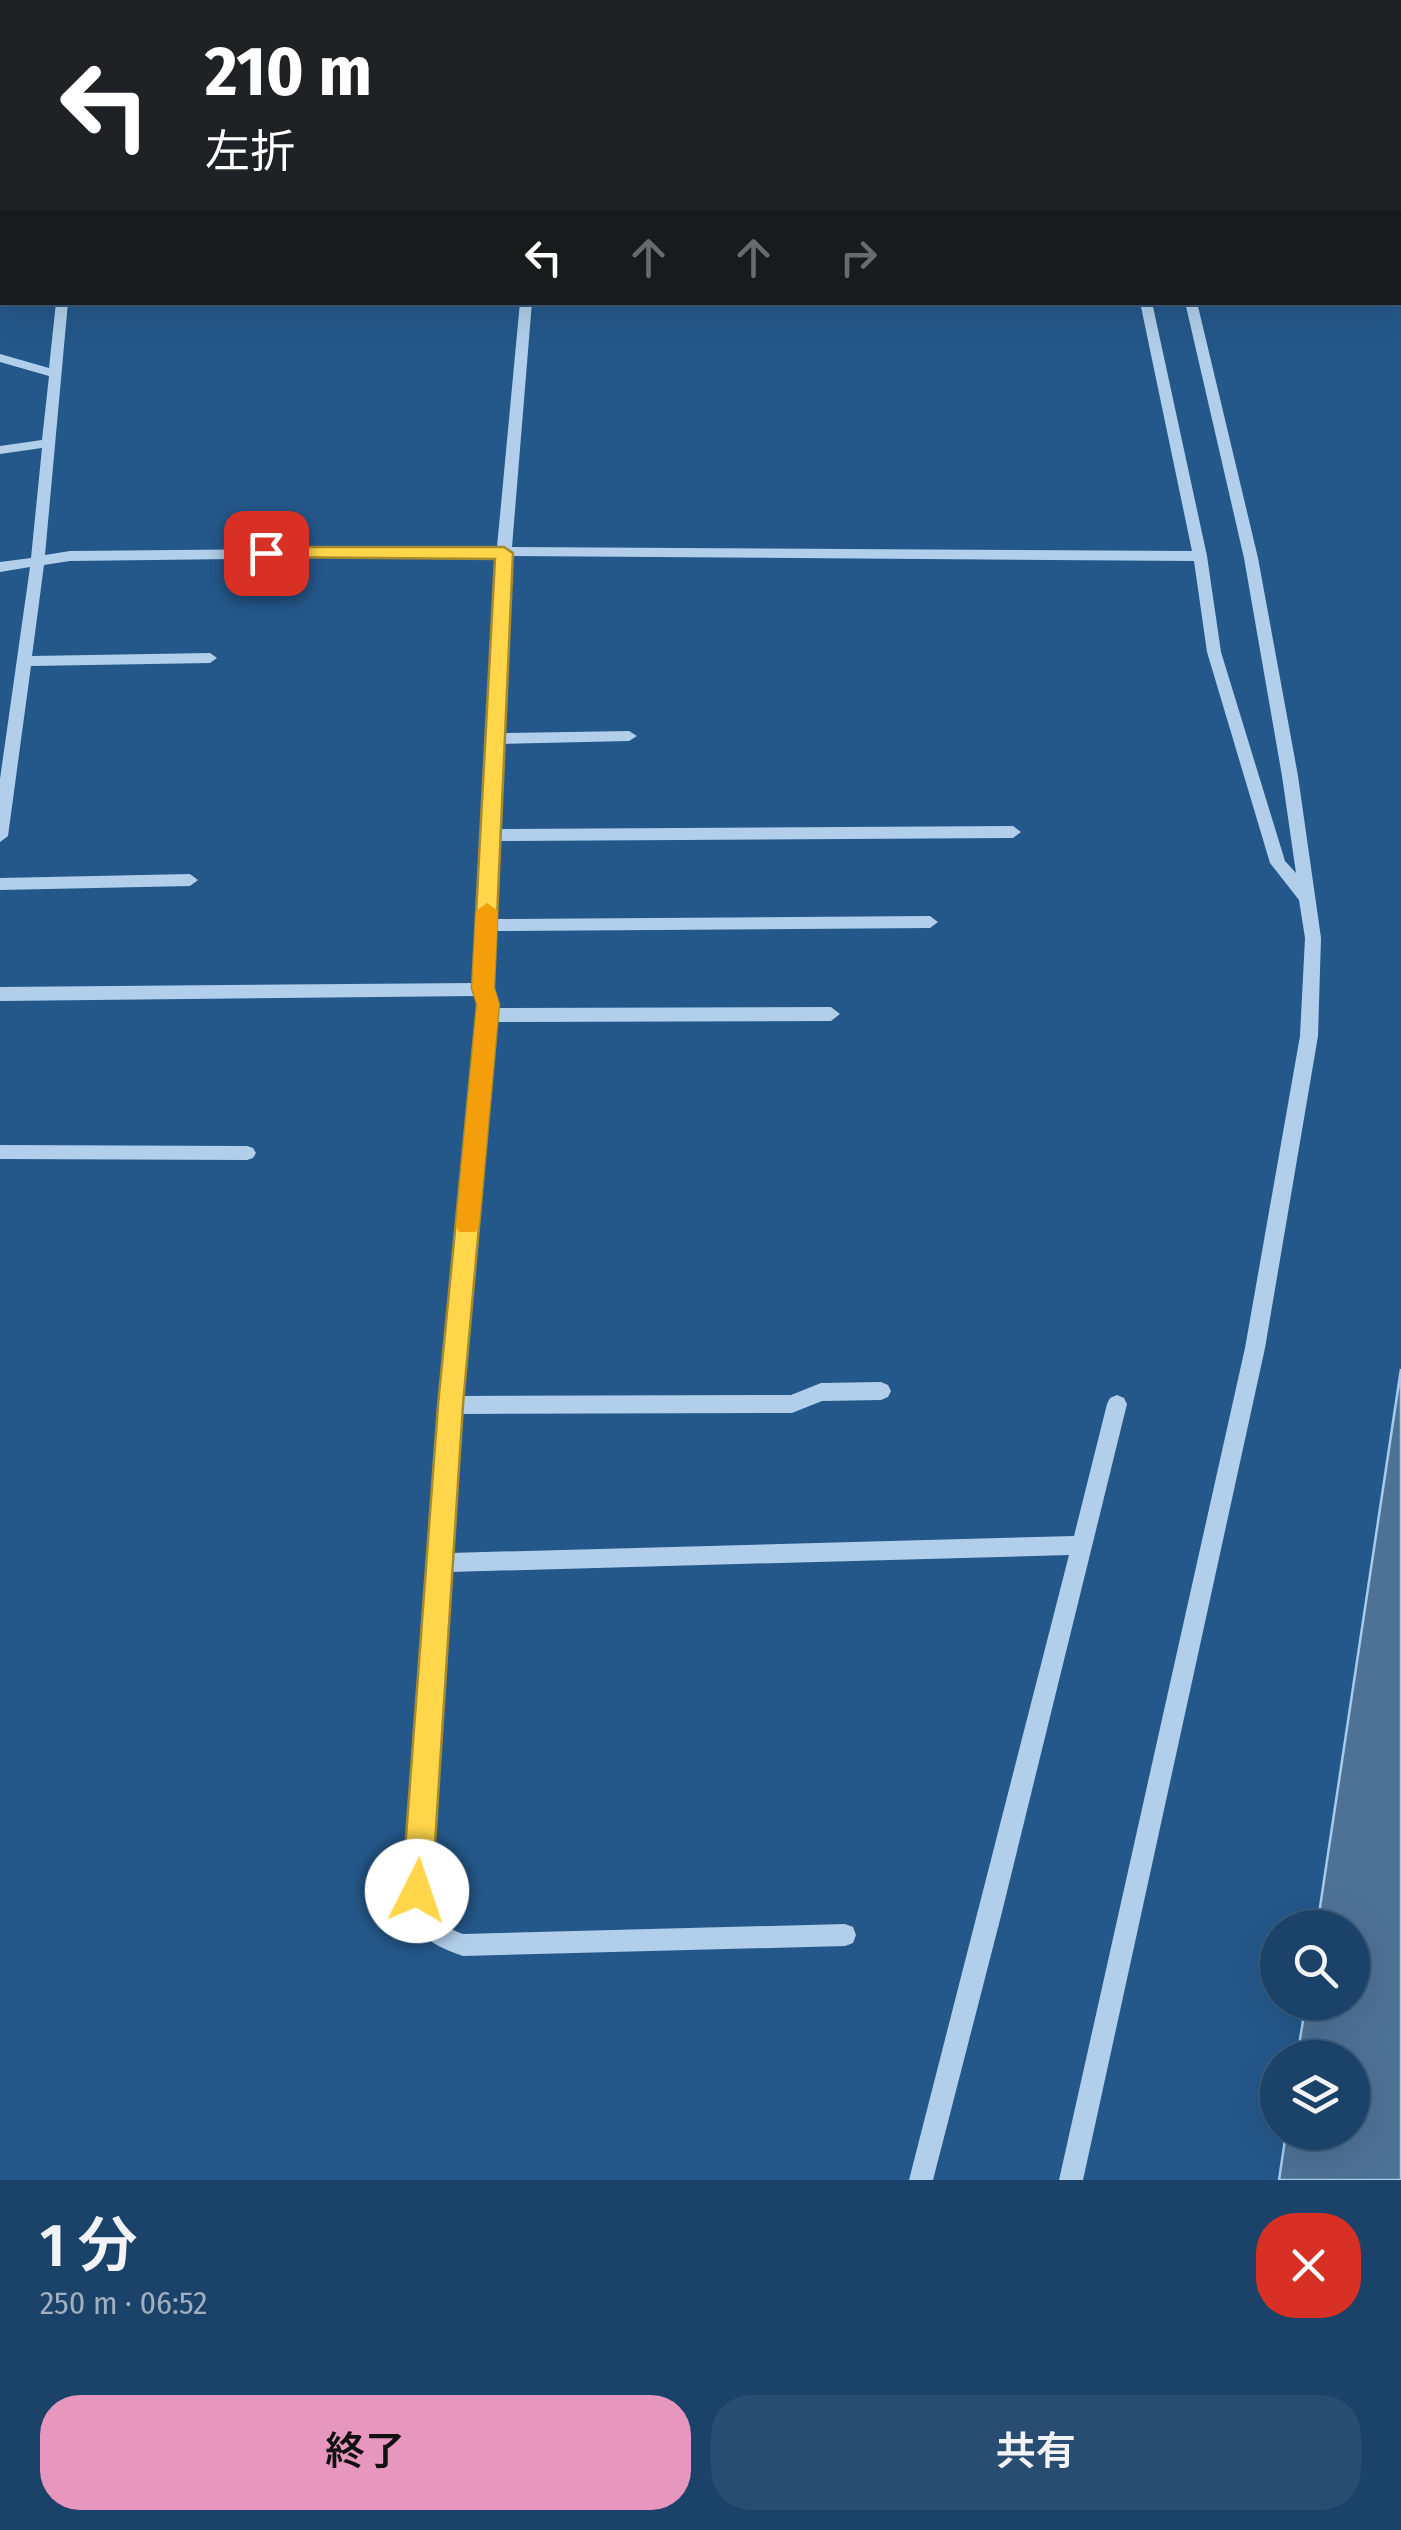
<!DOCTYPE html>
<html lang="ja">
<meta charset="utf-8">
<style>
body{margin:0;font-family:"Fira Sans Condensed","Noto Sans JP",sans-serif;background:#284d71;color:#f1f3f6;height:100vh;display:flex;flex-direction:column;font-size:38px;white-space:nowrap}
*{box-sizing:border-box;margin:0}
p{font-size:32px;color:#a0b0c0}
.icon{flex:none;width:55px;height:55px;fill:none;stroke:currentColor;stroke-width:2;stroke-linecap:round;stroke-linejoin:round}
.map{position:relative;height:2180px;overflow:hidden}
.side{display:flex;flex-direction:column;background:#1b4268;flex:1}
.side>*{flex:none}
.hud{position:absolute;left:0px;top:0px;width:1402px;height:305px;box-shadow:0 10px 40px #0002,0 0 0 2px #395b7c;background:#202124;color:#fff;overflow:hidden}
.fabs{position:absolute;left:1260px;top:1910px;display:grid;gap:20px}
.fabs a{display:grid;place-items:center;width:110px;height:110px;border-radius:50%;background:#1b4268;box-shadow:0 10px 40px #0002,0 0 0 2px #395b7c;font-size:50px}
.pin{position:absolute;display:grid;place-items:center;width:85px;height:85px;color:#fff;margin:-42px;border-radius:20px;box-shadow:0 5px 15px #0006}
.me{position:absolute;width:110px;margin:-55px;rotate:4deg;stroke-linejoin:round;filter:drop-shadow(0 0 8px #0008)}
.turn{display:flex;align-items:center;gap:35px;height:210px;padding:0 40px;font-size:45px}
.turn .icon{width:130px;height:130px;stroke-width:2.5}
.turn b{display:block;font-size:70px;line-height:85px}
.lanes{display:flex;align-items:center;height:95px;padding:0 40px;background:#0003;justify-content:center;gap:50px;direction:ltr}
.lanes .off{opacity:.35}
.round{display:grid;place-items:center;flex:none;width:105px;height:105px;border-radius:40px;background:#284d71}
.head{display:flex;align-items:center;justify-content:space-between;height:170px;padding:0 40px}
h1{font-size:60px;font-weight:600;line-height:75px}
.action{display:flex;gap:20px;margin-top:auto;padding:20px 40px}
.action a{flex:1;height:115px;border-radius:40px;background:#e797bd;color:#111;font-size:40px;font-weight:600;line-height:115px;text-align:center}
.action a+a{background:#284d71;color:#f1f3f6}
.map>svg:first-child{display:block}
</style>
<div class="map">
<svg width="1401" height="2180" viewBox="0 0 1401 2180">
<rect width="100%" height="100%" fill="#24588a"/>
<!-- water -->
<path fill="#4e7295" stroke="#a6cbeb" stroke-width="2.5" d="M1401,1369V2180H1279L1286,2133L1352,2132V2058L1297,2057L1306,2003L1352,2002V1928L1317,1927Z"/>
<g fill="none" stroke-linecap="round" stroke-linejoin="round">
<!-- minor -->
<path fill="#b1cfea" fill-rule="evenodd" d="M70,0H80V2H70Z
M552,0H562V2H552Z
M1092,0H1103L1104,2H1093Z
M1113,0H1123L1124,2H1114Z
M0,49H2V55H0Z
M0,119H2V125H0Z
M56,302H68L45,555L70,551L497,547L520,302H532L512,547L1192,551L1140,302H1152L1207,556L1221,652L1285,861L1296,873L1282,776L1244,558L1185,302H1197L1258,558L1298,776L1321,938L1318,1036L1265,1348L1083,2180H1059L1245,1348L1300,1036L1305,938L1299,900L1270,863L1207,652L1194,561L511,556L503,733L629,731L637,736L629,741L502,744L499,829L1013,826L1021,832L1013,838L498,841L495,919L930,916L938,922L930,928L494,931L491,989L496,1008L831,1007L840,1014L831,1021L495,1022L461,1396L791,1395L821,1383L881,1382L888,1385L891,1391L888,1397L881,1400L822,1401L792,1413L459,1414L450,1553L1074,1536L1107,1404L1110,1398L1117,1395L1124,1398L1127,1404L1001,1916L933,2180H909L1069,1555L449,1572L428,1891C433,1914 440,1926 463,1934L845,1924L853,1927L856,1935L853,1943L845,1946L463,1956C424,1943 414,1931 406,1891L440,1405L480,1004L477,996L0,1001V987L475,983L497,556L70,561L44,565L32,656L210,653L217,658L210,663L31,666L8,836L0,842V779L30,567L0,572V562L31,558L42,448L0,454V446L42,440L49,376L0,362V354L49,368Z
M190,874L198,880L190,886L0,890V878Z
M0,1145L247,1146L253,1148L256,1153L253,1158L247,1160L0,1159Z"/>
</g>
<!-- route -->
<path fill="#ffd54a" stroke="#a68a30" stroke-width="2.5" d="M266,547H504L513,553L494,988L499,1004L463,1405L432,1891L427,1902L417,1906L407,1902L402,1891L438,1405L477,1004L472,988L495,559L260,557V549Z"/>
<!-- slow -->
<path fill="#f59e0b" d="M487,903L498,911L494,988L499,1004L479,1225L476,1232H459L456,1225L477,1004L472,988L476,911Z"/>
</svg>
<div class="fabs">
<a><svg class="icon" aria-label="search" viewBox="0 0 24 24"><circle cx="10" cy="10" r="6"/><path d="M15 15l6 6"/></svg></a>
<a><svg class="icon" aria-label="layers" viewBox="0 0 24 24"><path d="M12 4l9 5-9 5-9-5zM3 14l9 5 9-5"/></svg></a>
</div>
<div class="pin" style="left:266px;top:553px;background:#d93025"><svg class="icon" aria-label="arrive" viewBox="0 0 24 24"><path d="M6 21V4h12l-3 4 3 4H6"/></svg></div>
<svg class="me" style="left:417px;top:1891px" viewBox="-20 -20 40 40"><circle r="19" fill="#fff"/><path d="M0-13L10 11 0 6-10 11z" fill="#ffd54a"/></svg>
<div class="hud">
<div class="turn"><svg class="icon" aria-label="left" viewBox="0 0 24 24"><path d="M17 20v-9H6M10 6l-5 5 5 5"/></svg><div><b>210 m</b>左折</div></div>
<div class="lanes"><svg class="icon" aria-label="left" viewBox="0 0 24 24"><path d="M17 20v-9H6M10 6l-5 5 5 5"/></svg><svg class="icon off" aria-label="ahead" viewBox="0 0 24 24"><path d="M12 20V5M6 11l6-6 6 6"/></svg><svg class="icon off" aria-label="ahead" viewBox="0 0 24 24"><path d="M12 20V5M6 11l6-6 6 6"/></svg><svg class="icon off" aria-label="right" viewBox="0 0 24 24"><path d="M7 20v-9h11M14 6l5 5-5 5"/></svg></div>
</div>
</div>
<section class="side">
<div class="head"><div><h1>1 分</h1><p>250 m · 06:52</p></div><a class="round" style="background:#d93025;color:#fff"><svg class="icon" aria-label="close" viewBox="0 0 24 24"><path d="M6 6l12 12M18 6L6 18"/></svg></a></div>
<div class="action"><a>終了</a><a>共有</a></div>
</section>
